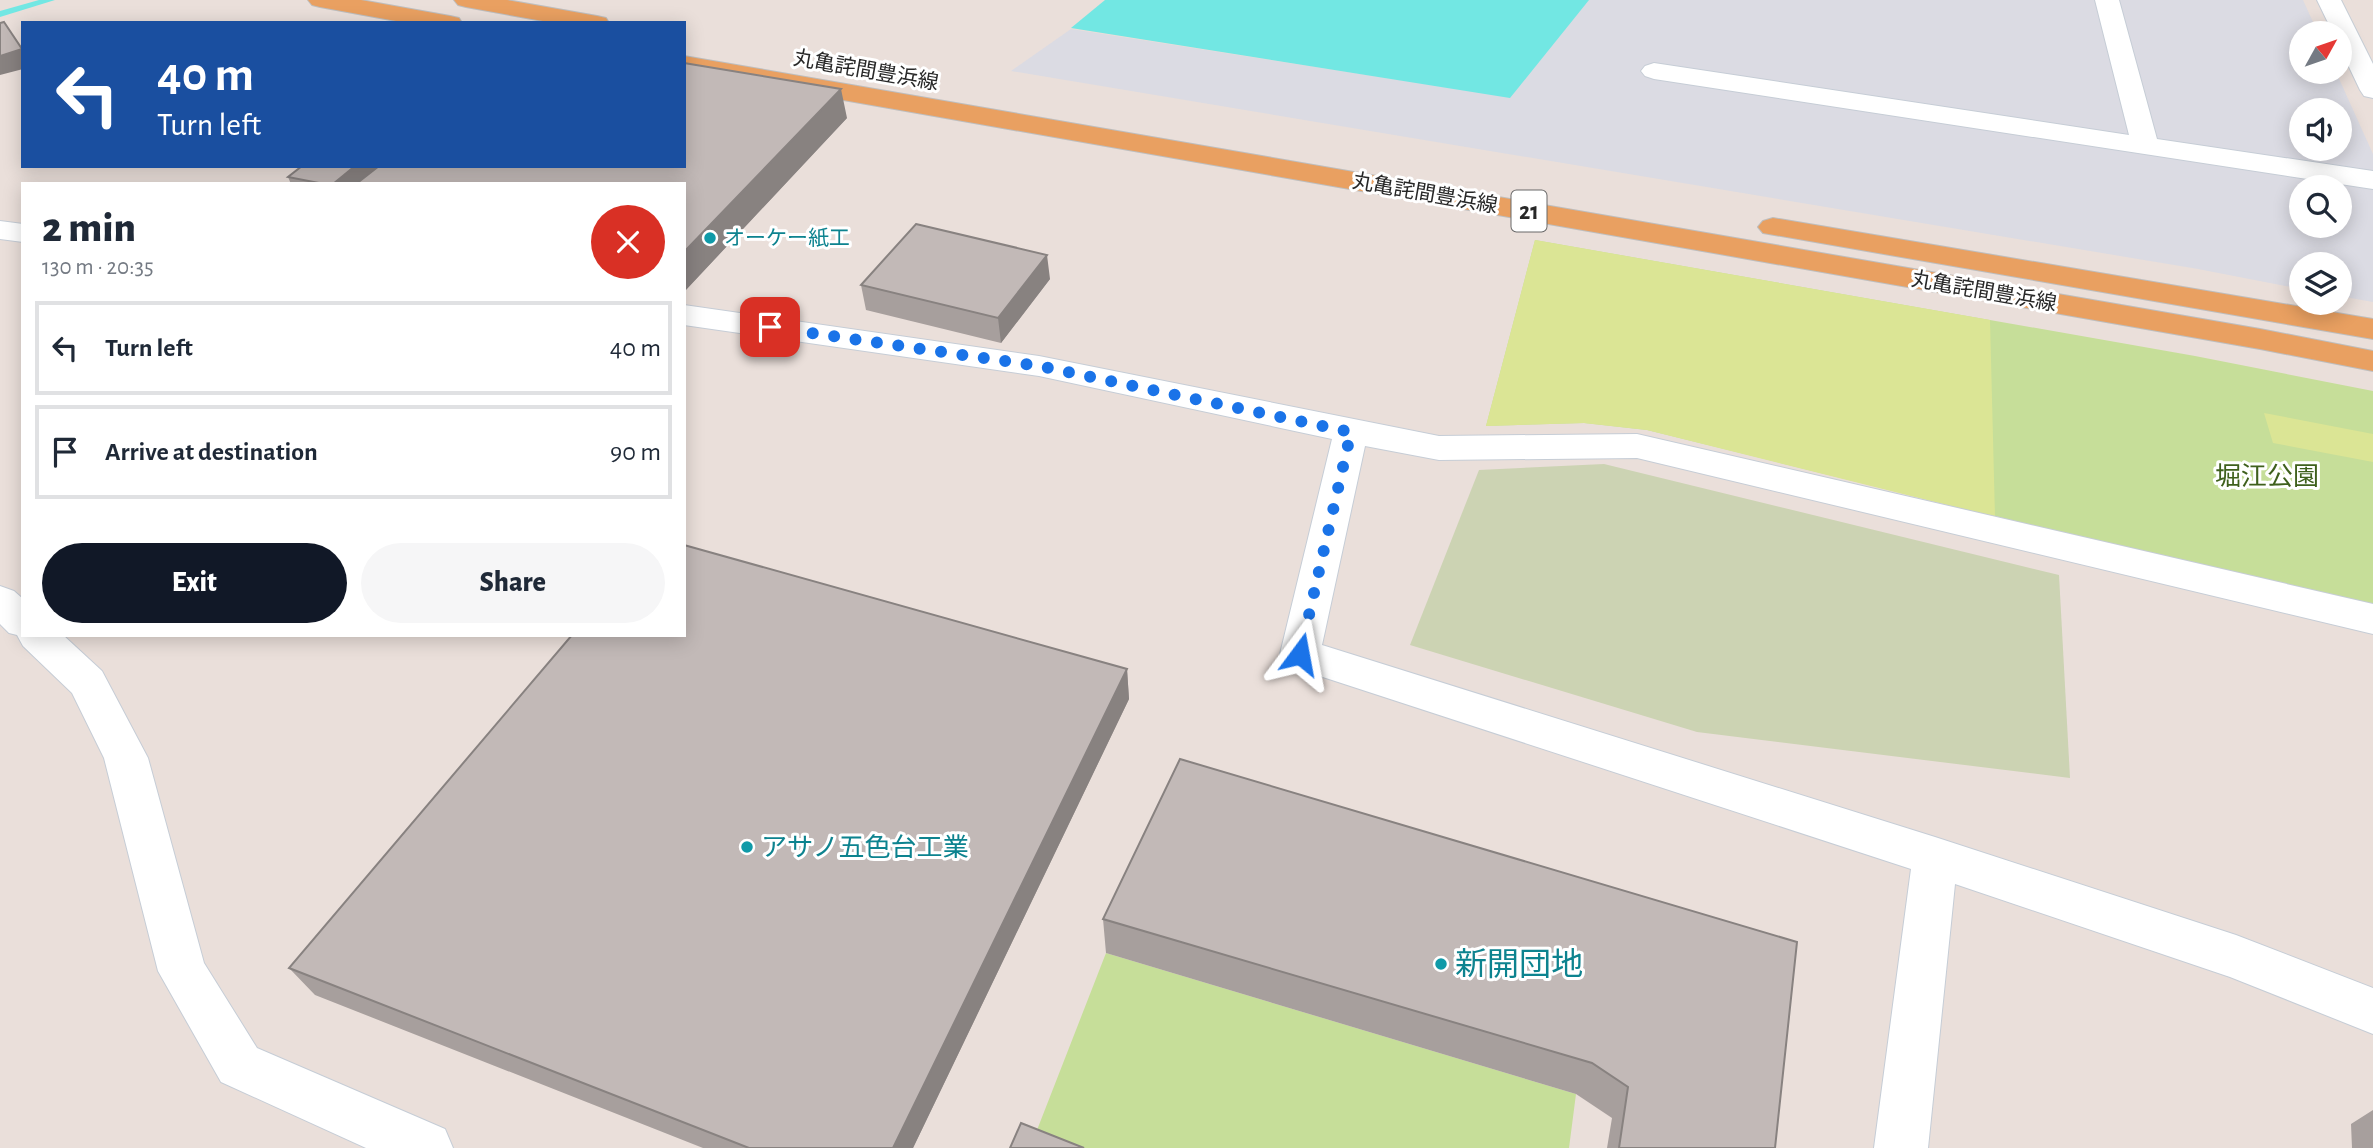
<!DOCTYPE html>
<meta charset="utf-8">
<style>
body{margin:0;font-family:"Alegreya Sans","Noto Sans JP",sans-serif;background:#f6f6f7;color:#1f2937;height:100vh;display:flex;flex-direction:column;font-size:26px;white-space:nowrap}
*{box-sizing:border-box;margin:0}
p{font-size:23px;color:#747a83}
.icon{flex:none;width:38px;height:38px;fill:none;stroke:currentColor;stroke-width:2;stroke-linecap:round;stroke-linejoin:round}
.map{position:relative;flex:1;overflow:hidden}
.panel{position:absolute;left:21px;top:182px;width:665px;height:455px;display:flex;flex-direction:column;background:#fff;border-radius:0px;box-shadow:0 4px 18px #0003}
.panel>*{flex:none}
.banner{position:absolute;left:21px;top:21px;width:665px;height:147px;border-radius:0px;box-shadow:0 4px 18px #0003;background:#1a4fa0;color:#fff;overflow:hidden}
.needle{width:46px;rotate:50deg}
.controls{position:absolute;left:2289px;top:21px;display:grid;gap:14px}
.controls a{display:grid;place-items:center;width:63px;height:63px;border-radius:50%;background:#fff;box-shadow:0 4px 18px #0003;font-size:35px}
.pin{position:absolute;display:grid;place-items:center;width:60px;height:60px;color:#fff;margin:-30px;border-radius:14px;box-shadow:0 4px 10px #0006}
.me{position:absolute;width:77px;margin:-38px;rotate:13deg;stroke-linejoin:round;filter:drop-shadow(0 0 5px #0008)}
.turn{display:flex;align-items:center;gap:24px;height:147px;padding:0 21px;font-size:32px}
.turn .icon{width:91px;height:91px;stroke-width:2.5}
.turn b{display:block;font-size:49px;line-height:60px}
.round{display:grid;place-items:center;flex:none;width:74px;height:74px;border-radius:37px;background:#f6f6f7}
.headline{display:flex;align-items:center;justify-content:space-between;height:119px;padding:0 21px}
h1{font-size:42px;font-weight:800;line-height:52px}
.action{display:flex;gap:14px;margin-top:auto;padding:14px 21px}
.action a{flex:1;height:80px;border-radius:42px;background:#111827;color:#fff;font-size:28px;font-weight:800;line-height:80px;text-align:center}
.action a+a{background:#f6f6f7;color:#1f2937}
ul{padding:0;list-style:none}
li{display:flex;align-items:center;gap:21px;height:94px;margin:0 14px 10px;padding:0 7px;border:4px solid #e0e1e3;border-radius:0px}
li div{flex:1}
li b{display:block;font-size:26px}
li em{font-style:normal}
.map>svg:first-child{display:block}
</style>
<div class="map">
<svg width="2373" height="1148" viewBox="0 0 2373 1148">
<rect width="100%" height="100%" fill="#eadfda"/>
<!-- industrial -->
<path fill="#dbdbe3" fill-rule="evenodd" d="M1587,0H2303L2318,33H2301V72H2336L2373,154V302L2340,296V264H2301V289L2198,269L1011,71L1071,29L1509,97ZM2301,110H2340V149H2301ZM2301,187H2340V226H2301Z"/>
<!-- green -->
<path fill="#c6de99" d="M1535,240L2195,356L2373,391V604L2266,583L1647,430L1584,423L1486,426Z
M1106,953L1576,1094L1569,1148H1030Z"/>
<!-- cemetery -->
<path fill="#ccd3b3" d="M1604,464L2059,575L2070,778L1697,732L1410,645L1479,470Z"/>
<!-- pitch -->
<path fill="#dbe595" d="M1535,240L1990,320L1995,517L1647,430L1584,423L1486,426Z
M2264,413L2373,434V462L2273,443Z"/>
<!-- water -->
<path fill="#72e7e3" d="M1105,0H1589L1510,98L1071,28Z"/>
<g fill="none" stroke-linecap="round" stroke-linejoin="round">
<!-- stream -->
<path fill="#72e7e3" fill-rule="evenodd" d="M39,0H55L0,17V11Z"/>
<!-- minor casing -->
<g stroke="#c6cdd6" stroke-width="2">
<path id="minor" d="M2095,0H2119L2157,139L2373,171V189L1654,79L1645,76L1641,71L1645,66L1654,63L2129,135Z
M2317,0H2341L2373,64V98L2364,96L2360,90L2340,48V33H2333Z
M0,221L23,224V242L0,239Z
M684,305L1039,356L1439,436L1637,434L2373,604V634L1637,458L1439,460L1365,446L1322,645L1935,837L2236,935L2373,988V1034L2230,977L1955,884L1928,1148H1874L1911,869L1286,665L1280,654L1332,439L1039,376L684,325Z
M0,586L14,591L23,599V635H63L102,671L148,758L204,963L257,1048L445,1129L453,1148H366L221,1082L158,971L104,758L72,693L23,646L17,635L9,633L0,624Z"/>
</g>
<!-- major casing -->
<g stroke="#bebebe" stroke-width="2">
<path id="major" d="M308,0H361L450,16L459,18L462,23H407L320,7L312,5Z
M454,0H507L597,16L606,18L609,23H554L466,7L458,5Z
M684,56L2260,329L2373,351V371L2260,349L684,72Z
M1773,218L2373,319V339L1763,233L1758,227L1763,221Z"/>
</g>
<!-- minor -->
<use href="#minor" fill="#fff" fill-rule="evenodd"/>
<!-- major -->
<use href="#major" fill="#e9a061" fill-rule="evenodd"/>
</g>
<!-- wall -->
<path fill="#a79f9d" d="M847,118L684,292V184H291L288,177Z
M1050,279L1001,343L866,310L861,285Z
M1127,669L1129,699L913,1148H703L315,995L289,968Z
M1180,759L1775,1148H1607L1612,1118L1576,1094L1106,953L1103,919Z
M2373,1110V1148H2352L2351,1124Z"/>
<!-- shaded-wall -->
<path fill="#888280" d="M22,49L23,69L0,75V56Z
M841,89L847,118L684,292V252Z
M355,166H385L363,184H333Z
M1047,255L1050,279L1001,343L998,318Z
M1127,669L1129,699L913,1148H893Z"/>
<!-- building -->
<path fill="#c2b9b7" stroke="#888280" stroke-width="2" d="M4,22L22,49L0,56V23Z
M684,63L841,89L684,252V184H356L379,166H684Z
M302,166H355L333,184H324L288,177Z
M916,224L1047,255L998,318L861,285Z
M684,545L1127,669L893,1148H749L289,968L572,635H684Z
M1180,759L1797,942L1775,1148H1619L1628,1087L1592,1063L1103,919Z
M1021,1123L1084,1148H1010Z"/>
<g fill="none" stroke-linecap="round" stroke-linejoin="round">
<!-- route -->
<path stroke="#1a73e8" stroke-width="12" stroke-dasharray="0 21.6" d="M770,327L1039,366L1351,432L1300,654"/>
</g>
<!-- markers -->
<g fill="#0f9aa8" stroke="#fff" stroke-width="2.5">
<circle cx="710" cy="238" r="7"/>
<circle cx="747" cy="847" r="7"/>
<circle cx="1441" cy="964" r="7"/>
</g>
<g text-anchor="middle" stroke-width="6" stroke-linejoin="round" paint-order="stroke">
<!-- far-street labels -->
<g font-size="21" fill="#282828" stroke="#fff">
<text transform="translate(866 70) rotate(10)" y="7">丸亀詫間豊浜線</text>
<text transform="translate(1425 193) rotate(10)" y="7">丸亀詫間豊浜線</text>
<text transform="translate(1984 291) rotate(10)" y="7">丸亀詫間豊浜線</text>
</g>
<!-- far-culture labels -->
<g font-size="21" fill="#0d838f" stroke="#fff" text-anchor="start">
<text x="724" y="245">オーケー紙工</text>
</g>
<!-- shield labels -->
<rect fill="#fff" stroke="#686868" stroke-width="2" x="1511.5" y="190.5" width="35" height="41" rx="5"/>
<g font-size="24" font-weight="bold" fill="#282828">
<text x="1529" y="219">21</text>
</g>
<!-- park labels -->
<g font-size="26" fill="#3f601d" stroke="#fff">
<text x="2267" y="485">堀江公園</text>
</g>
<!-- culture labels -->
<g font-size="26" fill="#0d838f" stroke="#fff" text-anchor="start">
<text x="761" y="856">アサノ五色台工業</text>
</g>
<!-- near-culture labels -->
<g font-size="32" fill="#0d838f" stroke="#fff" text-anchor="start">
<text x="1455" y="975">新開団地</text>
</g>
</g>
</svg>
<div class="controls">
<a><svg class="needle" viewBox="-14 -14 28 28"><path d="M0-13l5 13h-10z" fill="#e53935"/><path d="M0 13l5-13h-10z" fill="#747a83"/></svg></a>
<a><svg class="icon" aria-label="sound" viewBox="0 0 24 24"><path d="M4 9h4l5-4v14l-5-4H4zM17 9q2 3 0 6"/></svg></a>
<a><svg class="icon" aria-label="search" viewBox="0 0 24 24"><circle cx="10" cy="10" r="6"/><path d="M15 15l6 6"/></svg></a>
<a><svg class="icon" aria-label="layers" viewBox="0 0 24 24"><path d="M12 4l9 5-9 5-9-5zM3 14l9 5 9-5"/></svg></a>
</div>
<div class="pin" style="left:770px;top:327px;background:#d93025"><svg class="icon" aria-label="arrive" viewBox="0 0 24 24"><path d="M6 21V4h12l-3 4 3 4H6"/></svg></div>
<svg class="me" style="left:1300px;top:654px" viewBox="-20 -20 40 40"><path d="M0-17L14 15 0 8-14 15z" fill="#1a73e8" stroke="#fff" stroke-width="4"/></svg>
<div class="banner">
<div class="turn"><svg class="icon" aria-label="left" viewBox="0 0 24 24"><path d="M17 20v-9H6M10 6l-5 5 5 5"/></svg><div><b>40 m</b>Turn left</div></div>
</div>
<section class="panel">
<div class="headline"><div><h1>2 min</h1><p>130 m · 20:35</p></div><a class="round" style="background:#d93025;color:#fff"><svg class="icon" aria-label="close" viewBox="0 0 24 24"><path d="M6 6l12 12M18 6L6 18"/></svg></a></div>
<ul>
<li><svg class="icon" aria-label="left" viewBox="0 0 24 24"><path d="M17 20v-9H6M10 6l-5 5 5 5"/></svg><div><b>Turn left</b></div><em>40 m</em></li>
<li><svg class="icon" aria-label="arrive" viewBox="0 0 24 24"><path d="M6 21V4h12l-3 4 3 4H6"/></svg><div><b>Arrive at destination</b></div><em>90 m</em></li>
</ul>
<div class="action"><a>Exit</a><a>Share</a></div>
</section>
</div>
